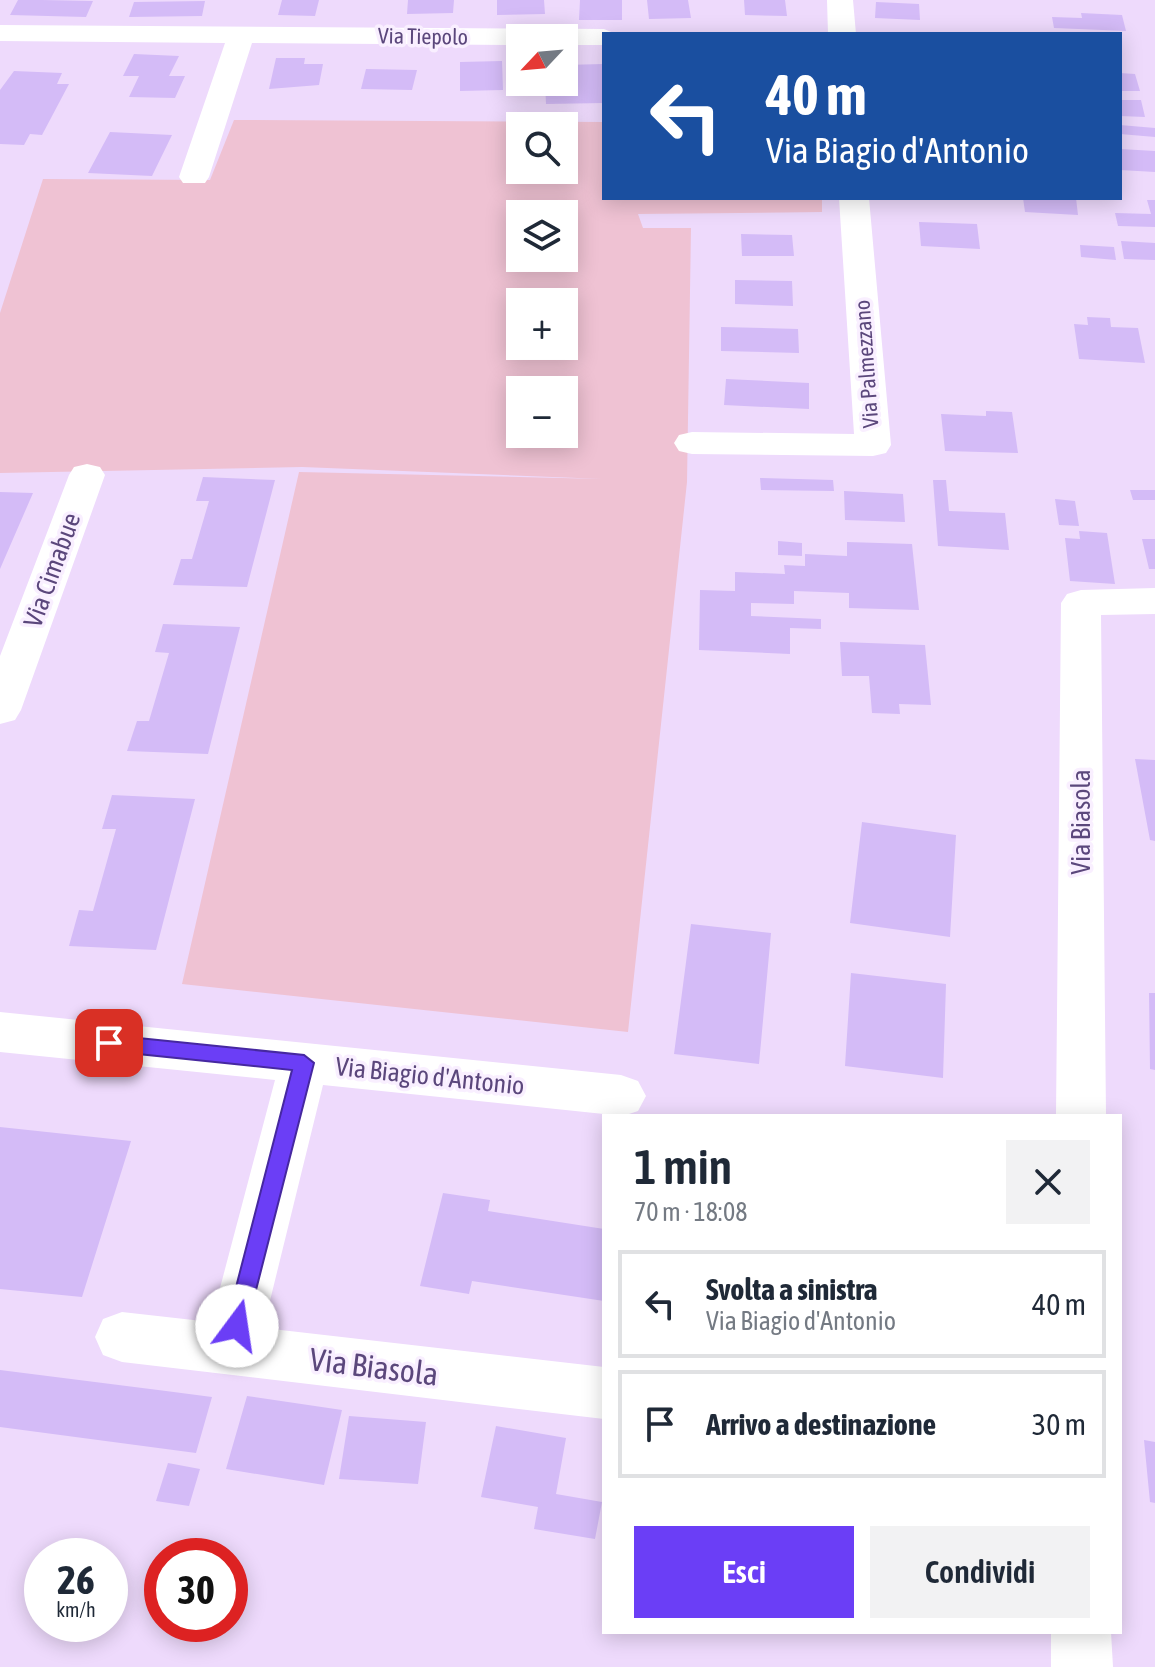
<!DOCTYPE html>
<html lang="it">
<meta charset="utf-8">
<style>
body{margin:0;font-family:"Asap Condensed",sans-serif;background:#f2f2f3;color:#1f2937;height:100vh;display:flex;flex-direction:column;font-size:30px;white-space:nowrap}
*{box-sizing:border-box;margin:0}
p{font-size:26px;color:#747a83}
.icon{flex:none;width:44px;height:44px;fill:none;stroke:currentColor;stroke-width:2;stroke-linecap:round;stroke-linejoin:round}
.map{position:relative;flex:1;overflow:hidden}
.side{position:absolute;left:602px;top:1114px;width:520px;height:520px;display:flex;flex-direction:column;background:#fff;border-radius:0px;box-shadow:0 4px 20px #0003}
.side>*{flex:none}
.guide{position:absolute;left:602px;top:32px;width:520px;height:168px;border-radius:0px;box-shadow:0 4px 20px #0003;background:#1a4fa0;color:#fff;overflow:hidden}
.needle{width:52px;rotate:244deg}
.tools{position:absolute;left:506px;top:24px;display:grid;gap:16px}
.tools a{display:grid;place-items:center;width:72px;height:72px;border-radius:0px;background:#fff;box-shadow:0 4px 20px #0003;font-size:40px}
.speed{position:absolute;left:24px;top:1538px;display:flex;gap:16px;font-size:40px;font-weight:700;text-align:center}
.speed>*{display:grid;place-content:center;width:104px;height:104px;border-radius:50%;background:#fff;box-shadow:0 4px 20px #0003;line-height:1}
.speed small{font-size:20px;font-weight:400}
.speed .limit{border:12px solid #d22;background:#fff;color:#111}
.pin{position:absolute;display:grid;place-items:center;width:68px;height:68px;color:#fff;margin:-34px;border-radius:16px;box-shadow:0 4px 12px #0006}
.me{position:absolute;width:88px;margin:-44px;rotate:14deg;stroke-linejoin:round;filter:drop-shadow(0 0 6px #0008)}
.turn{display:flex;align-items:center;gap:28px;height:168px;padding:0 32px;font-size:36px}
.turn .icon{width:104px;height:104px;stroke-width:2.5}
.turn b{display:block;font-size:56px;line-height:68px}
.round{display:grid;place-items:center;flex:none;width:84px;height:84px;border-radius:0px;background:#f2f2f3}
.overview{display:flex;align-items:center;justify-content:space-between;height:136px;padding:0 32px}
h1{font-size:48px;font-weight:600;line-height:60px}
.cta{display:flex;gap:16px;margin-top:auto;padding:16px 32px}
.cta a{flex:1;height:92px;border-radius:0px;background:#6b3ef6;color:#fff;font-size:32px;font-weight:600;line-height:92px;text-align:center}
.cta a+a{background:#f2f2f3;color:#1f2937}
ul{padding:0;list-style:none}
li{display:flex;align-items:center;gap:24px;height:108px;margin:0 16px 12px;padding:0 16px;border:4px solid #e0e1e3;border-radius:0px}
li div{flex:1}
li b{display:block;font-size:30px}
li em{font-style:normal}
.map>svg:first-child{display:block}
</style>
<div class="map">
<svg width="1155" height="1667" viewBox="0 0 1155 1667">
<rect width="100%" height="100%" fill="#f6e6ff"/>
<!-- residential -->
<path fill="#eedafc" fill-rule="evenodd" d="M0,0H1155V1667H0ZM604,34H1120V198H604ZM520,38H564V82H520ZM520,126H564V170H520ZM520,214H564V258H520ZM520,302H564V346H520ZM520,390H564V434H520ZM604,1116H1120V1632H604ZM42,1556H110V1624H42ZM162,1556H230V1624H162Z"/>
<!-- green -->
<path fill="#efc2d3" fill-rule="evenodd" d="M234,120L604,122V198H822V212L638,214L643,228H691L687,482L628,1032L182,984L299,472L603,479L302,467L0,473V313L43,179L210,180ZM520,126H564V170H520ZM520,214H564V258H520ZM520,302H564V346H520ZM520,390H564V434H520Z"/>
<!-- building -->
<path fill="#d4bbf7" d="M18,0H42L93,1L86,17L10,15Z
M282,0H319L315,16L278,15Z
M408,0H454L453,13L407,14Z
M497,0H544L545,14L497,15Z
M580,0H622V20H579Z
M647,0H688L691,18L649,19Z
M744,0H785L787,16L745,15Z
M205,1L202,16L129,17L134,2Z
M876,2L919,4L920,20L875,18Z
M1081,13L1122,15L1126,31L1054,28L1052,17L1082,18Z
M134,54L179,56L169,76H185L175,98L129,97L139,76H123Z
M276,58H305L304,64H323L319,85L269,89Z
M502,61L503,90L460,91V62Z
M603,64L604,103L546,104L545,82H564V65Z
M366,69L417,70L412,90L361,89Z
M14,71L62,73L57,84H69L42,135L30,134L24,145L0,144V90Z
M1120,73L1135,74L1140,91H1120Z
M1120,100H1141L1145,117L1120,116Z
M1120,125L1155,128V137L1120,134Z
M110,132L172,135L152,176L88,173Z
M1120,149L1155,151V172L1120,170Z
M1023,198H1076L1078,215L1025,212Z
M1147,200H1155V227L1118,226L1115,213L1151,214Z
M919,222L977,224L980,249L921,246Z
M741,234L792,235L794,256H742Z
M1121,241L1155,243V260L1124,259Z
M1080,245L1114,247L1116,260L1081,257Z
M735,280L792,281L793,306L735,304Z
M1087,317L1110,318L1111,327L1138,328L1145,363L1079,359L1074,324L1088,325Z
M721,327L798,329L799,353L721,351Z
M726,379L809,383V409L724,405Z
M986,411L1012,412L1018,453L945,451L941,414L986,416Z
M203,477L275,480L247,587L173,585L181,559H192L209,501H196Z
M760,478L833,480L834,491L761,490Z
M933,480H946L949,511L1005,513L1009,550L938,546Z
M1130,490H1155V500H1133Z
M844,491L903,494L905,522L845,520Z
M0,492L33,493L0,569Z
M1055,499L1075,501L1079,526L1059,525Z
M1079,531L1107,533L1115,584L1070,581L1065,538L1080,539Z
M1142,539H1155V569H1149Z
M778,541L802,543V556L778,555Z
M847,542L912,544L919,610L849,608V593L794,591V604L751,603V616L821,619V629L790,628V654L699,650L700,590L735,591V572L785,574L784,565L805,566V554L847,556Z
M163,624L240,627L208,754L127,751L137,721H149L169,653L155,652Z
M840,642L925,645L931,705L899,704L900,714L872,713L869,676H842Z
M1135,759L1155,760V841L1150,840Z
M112,795L195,799L156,950L69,946L79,910L93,911L116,829H102Z
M862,822L956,835L950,937L850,923Z
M691,924L771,933L759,1064L674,1054Z
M851,973L946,984L943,1078L845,1066Z
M1149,993H1155V1070L1150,1069Z
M0,1127L131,1141L82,1297L0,1289Z
M443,1193L490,1200L488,1211L604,1229V1301L472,1281L469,1294L420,1286Z
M0,1370L166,1391L212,1397L196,1453L0,1427Z
M247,1396L342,1410L324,1485L226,1469Z
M349,1416L426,1422L418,1484L339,1479Z
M496,1426L566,1438L556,1494L602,1502L595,1539L534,1529L538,1507L481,1497Z
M1144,1440L1155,1442V1503L1150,1502Z
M168,1463L200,1469L189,1506L156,1501Z"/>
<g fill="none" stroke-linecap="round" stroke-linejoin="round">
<!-- street -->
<path fill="#fff" fill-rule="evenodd" d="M827,0H853L856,34H828Z
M0,25L604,29L616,34H604V45H564V38H520V45L252,43L209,177L205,183H183L179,177L225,43L0,41Z
M839,198H869L891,445L886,453L873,456L692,454L679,451L674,443L679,435L692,432L854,434Z
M87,464L100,467L105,475L21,710L15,720L0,724V656L69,475L74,467Z
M1155,588V614L1101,615L1106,1116H1056L1061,603L1067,594L1081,590Z
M0,1012L621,1075L638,1081L646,1096L638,1111L623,1116L323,1085L265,1321L272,1329L604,1367V1419L122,1362L103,1355L95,1337L103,1319L122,1312L211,1322L275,1080L0,1052Z
M1051,1632H1111L1113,1667H1051Z"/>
</g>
<!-- route -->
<path fill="#6b3ef6" stroke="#4628a0" stroke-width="2" d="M109,1035L304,1055L314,1063L245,1333L237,1336L229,1333L226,1326L292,1070L109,1051L99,1043Z"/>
<g text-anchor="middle" stroke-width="7" stroke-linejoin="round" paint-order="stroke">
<!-- far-street labels -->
<g font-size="22" fill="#5b477c" stroke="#f9efff">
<text transform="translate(423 36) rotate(1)" y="8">Via Tiepolo</text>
<text transform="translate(866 364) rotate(-94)" y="8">Via Palmezzano</text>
</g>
<!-- street labels -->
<g font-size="26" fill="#5b477c" stroke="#f9efff">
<text transform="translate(52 570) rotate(-70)" y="9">Via Cimabue</text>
<text transform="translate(1081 822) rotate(-90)" y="9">Via Biasola</text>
<text transform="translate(430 1076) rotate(6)" y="9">Via Biagio d'Antonio</text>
</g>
<!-- near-street labels -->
<g font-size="32" fill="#5b477c" stroke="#f9efff">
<text transform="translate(374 1367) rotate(7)" y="11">Via Biasola</text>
</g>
</g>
</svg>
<div class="tools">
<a><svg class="needle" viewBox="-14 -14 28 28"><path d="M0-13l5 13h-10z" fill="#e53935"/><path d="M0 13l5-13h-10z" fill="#747a83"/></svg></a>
<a><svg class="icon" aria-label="search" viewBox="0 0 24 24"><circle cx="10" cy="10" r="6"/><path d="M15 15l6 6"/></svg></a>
<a><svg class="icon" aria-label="layers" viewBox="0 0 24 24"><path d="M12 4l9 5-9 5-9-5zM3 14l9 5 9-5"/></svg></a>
<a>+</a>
<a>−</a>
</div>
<div class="speed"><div>26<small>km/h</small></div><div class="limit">30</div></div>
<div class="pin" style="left:109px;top:1043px;background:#d93025"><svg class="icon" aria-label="arrive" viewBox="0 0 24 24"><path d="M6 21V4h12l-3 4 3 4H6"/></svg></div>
<svg class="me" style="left:237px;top:1326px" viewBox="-20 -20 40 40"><circle r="19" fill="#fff"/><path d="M0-13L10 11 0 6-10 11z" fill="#6b3ef6"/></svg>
<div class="guide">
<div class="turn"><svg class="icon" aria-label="left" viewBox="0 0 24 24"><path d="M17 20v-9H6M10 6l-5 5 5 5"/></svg><div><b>40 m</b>Via Biagio d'Antonio</div></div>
</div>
<section class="side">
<div class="overview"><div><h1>1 min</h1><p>70 m · 18:08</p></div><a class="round"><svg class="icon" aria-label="close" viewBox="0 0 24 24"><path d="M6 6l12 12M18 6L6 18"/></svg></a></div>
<ul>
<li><svg class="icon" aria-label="left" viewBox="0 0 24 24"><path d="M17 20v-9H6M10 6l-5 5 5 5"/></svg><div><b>Svolta a sinistra</b><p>Via Biagio d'Antonio</p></div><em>40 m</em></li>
<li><svg class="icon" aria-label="arrive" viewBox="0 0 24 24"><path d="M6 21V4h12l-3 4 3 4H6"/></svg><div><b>Arrivo a destinazione</b></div><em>30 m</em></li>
</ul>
<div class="cta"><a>Esci</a><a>Condividi</a></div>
</section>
</div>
